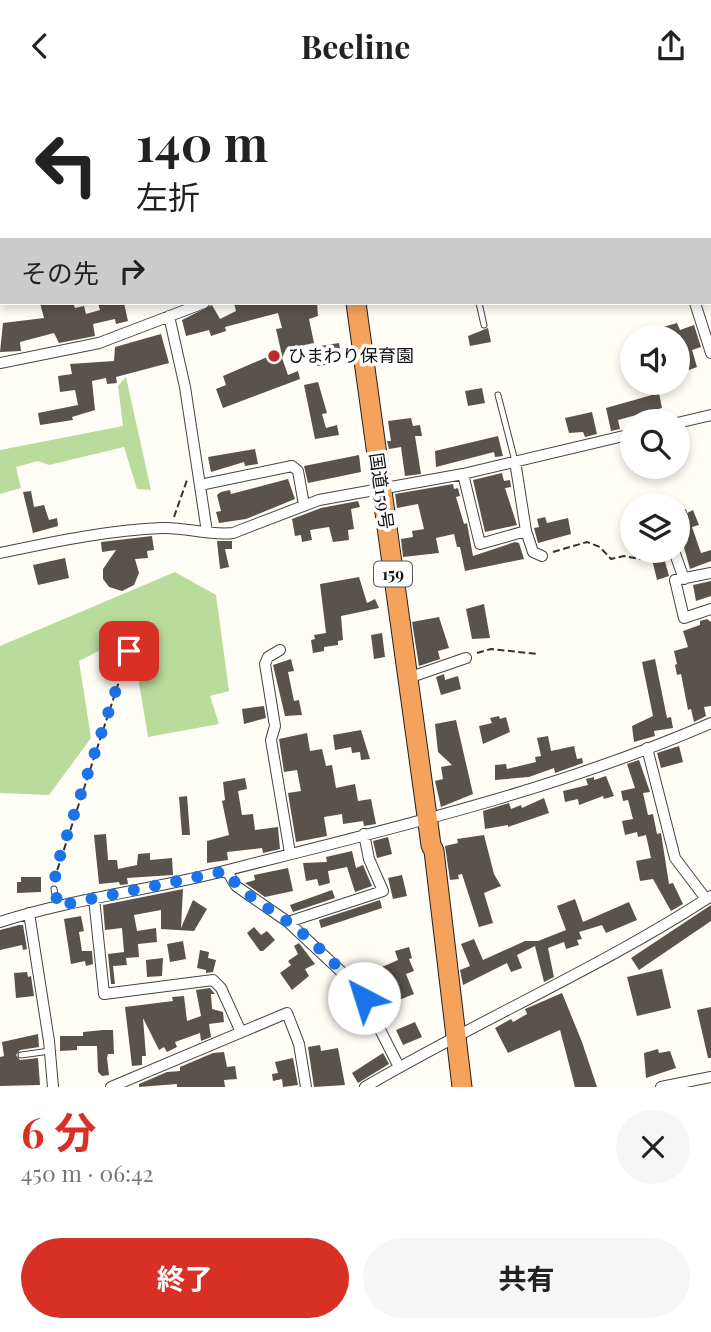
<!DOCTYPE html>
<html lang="ja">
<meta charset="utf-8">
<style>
body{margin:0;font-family:"Playfair Display","Noto Sans JP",serif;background:#f6f6f6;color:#222;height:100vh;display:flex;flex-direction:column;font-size:26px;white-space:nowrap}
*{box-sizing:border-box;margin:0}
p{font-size:23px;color:#767676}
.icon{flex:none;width:38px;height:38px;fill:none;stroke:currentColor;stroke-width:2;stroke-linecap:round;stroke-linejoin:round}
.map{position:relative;height:996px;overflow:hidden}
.sheet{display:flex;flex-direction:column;background:#fff;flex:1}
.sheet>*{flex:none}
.hud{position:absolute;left:0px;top:0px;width:712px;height:214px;box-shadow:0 4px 10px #0003;background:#fff;color:#222;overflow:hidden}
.tools{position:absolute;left:620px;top:234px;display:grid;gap:14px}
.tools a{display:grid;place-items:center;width:70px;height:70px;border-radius:50%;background:#fff;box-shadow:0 4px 10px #0003;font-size:35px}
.pin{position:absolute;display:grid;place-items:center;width:60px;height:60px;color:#fff;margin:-30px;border-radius:14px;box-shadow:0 4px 10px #0006}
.me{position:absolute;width:77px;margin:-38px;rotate:320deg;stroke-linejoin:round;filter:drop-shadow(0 0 5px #0008)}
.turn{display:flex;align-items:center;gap:24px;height:147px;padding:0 21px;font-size:32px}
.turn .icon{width:91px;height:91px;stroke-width:2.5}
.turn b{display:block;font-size:49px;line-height:60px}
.then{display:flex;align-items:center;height:66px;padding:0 21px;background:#0003;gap:14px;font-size:26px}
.round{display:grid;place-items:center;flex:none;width:74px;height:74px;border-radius:37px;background:#f6f6f6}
.headline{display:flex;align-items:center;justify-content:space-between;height:119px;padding:0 21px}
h1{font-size:42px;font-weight:700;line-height:52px;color:#d93025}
.cta{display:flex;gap:14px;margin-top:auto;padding:14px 21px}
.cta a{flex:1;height:80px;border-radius:42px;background:#d93025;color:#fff;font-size:28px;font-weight:700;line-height:80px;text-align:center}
.cta a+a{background:#f6f6f6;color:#222}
header{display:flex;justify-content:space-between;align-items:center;height:91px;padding:0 21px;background:#fff;font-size:32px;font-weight:700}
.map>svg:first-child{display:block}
</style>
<header><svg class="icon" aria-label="back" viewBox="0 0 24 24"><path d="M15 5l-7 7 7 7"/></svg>Beeline<svg class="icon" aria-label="share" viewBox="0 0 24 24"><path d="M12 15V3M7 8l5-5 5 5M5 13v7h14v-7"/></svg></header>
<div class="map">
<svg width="711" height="996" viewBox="0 0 711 996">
<rect width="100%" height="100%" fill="#fffdf5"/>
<!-- forest -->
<path fill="#b9dc9c" d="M126,286L151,399L137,398L124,356L49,374L38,370L16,376L21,397L0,403V359L123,335L118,295Z
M175,481L216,504L229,600L210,605L219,633L148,646L135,568L144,537L79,570L91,647L49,704L0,702V555Z"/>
<!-- building -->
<path fill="#5a524d" d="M40,212H73L75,217L84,215L86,223L100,219L98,212H124L128,230L116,233L115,228L93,233L95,245L59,252L54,242L20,251L21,260L0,261L3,232L44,227Z
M234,212H317L318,225L309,228L314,252L286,258L282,267L288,284L298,280L300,288L223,317L216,298L226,294L223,285L281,260L276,238L282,237L278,222L225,236L226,240L211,245L209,239L186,245L182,229L212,214L220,228L236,220Z
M677,232L680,239L694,234L701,256L692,259L697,276L689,279L684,268L680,270L677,247H666L663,236Z
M488,237L491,251L470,255L468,245Z
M161,243L169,272L116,286L117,292L107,293L106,287L92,290L95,319L72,326L73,329L40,334L38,322L78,314L75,299L60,301L58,285L72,283L70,273L114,270L115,256Z
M339,252L341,263L329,265L331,273L317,275L314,256Z
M318,291L327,322L322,323L326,337L337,334L339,344L315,348L304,294Z
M482,297L485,312L468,315L465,300Z
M659,302L662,317L618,329L620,338L611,340L606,317Z
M592,321L597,343L585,346L583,341L569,342L565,327Z
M411,327L413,335L420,334L422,345H415L421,383L405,385L401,356L389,358L387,350H391L388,330Z
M498,345L503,365L495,366L494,361L436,376L435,360Z
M255,358L258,373L245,375L244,371L211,381L208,366Z
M359,364L361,381L308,392L304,375Z
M502,382L504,390L510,389L511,396L505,397L517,434L485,441L473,389Z
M288,388L295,408L246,428L219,432L216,421L221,420L217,404L221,401L230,399L231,403Z
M453,393L454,398L458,397L460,405L456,406L464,433L467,432L473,465L515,451L519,452L524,468L465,480L460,456H457L454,443L436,447L439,462L403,466L401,448L413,446L412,440L424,438L418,413L397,417L395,403Z
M31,400L34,416L44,414L49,429L57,427L58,435L33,442L23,401Z
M358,410L360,416L351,418L354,438L348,439L349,449L333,451L329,436L310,439L312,449L302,451L301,444L295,445L292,428L321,417Z
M686,418L687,422L693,419L699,434L692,436L701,462L711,459V470L690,478L680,442L677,443V421Z
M545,426L547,432L568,427L571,443L538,452L534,437L539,436L537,428Z
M152,445L154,459L147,460L148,467L135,468L139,482L134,494L122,500L109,496L103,488V478L116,459L102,461L101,451Z
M217,450H232V458H225L229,476L220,478Z
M650,460H662L669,485L657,489Z
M65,467L69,487L38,494L33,474Z
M359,486L367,512L375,508L379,517L341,525L343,549L338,550V554L324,556V560L313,562L311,549L315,548L314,544L326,542L320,493Z
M711,490V505L696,510L693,494Z
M484,513L490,547L472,548L466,518Z
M439,526L449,557L438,560L440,568L419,575L412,531Z
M707,528L711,531V615L704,616L706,625L694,631L691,618L688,619L681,583L677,584L675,574L677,573L674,560L688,556L683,540L700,534V530Z
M382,542L385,566L374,568L371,544Z
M291,568L294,580L288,581L294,610L299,609L302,624L285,625L273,574Z
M655,568L667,627L671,626L673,637L654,640L655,645L634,651L632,635L653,625L642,571Z
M444,583L445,589L458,585L461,598L441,604L436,586Z
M264,615L266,627L244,633L242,618Z
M499,625L500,628L506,626L510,641L483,653L479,635L492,632L490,627Z
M456,629L473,703L441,716L435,690L443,688L441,676L452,674L438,661L435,633Z
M361,639L370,668L361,669L360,661L352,662L351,656L335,659L333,644Z
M307,642L310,660L322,658L326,675L332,674L336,697L355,693L358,710L371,708L376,733L364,735L363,730L343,733L342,723L324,726L327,745L296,751L288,702L301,700L297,679L284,681L279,648Z
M548,645L551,660L574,655L577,668L582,667L583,672L555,682L554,677L529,686L495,689V674L506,673L507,678L536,671L535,666L541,665L537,647Z
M679,655L683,671L661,677L657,662Z
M639,669L650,701L643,702L648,724L653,723L657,743L661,742L669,793L673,792L683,813L671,820L653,788L640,790L636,770L651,767L646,744L638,746L637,741L625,744L622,730L633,728L628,709L623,710L621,700L635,697L627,673Z
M606,685L614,705L604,708L603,705L579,714L578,708L565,711L563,700L588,694L586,688L594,686V689Z
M245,687L247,698L238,700L242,724L253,723L255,739L278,736L280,758L263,762L262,757L227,761L228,769L207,772V750L229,744L222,710L225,709L223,691Z
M187,705L190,744H182L179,706Z
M544,707L549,722L508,736V734L485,738L483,720L509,712L511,718L521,714L522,717Z
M106,743L108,769H117L118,778L137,774L138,763L150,762V769L172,767L173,784L127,787L128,793L120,794L119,791L99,793L94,744Z
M484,744L494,783L501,795L484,802L493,832L479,836L462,783L458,784L459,788L450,789L445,755L458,752L457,748Z
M388,746L392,763L377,767L373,750Z
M352,760L356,777L363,774L372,795L355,801L347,776L328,780L330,792L319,795L317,788L306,790L303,772L327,771L326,766Z
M288,777L293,800L265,806L245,792L255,789L254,784Z
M402,784L407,805L393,808L388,787Z
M21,786H41V801L17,802V791H21Z
M183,798L181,837L193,809L207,818L194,840L161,838V819L134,824L137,840L156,837L157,851L138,853L139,866L126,867L127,874L113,875L115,893H111L108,863L124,861L122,837L105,839L103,814Z
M332,799L335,807L293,821L290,814Z
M575,808L583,831L629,811L637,829L606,842L602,834L579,841L582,848L577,849L579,854L566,858L564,851L548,857L554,886L544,891L535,855L517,864L522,877L511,881L507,872L463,894L460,879L470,875L461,853L474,848L483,869L525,850H538L566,839L557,815Z
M380,809L382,817L321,837L319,829Z
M711,814V830L639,879L631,867Z
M81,825L84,840L79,841L82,860H92L93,873L86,875L85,870L71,873L64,828Z
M19,834H23L27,858L23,859L22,854L0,859V839Z
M254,836L261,844L267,840L275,849L263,860H260L247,842Z
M183,850L186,868L170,871L167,853Z
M299,852L315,873L305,878L309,885L292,899L280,882L291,874L288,870L298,863L294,855Z
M409,856L412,867L409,868L414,880L406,883L414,903L379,917L374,903L391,896L382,876L398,869L395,860Z
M200,859L209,861L208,867L216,869L213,881L206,882V879L197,877Z
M163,867L162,885L147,886L146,869Z
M662,878L671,917L637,925L627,886Z
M27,881L28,886L31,885L34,905L16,907L14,882Z
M210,897L215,903H211L212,918L223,921L224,931L209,933L211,946L201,950L200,942L175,951L177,956L167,961L164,956L159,959L143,927L146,965H142V974L132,975L125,916L173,910L172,906L184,905L187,930L201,925L196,899Z
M562,902L582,951L597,996H575L560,939L508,962L495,937L511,928L513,931L527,923L525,918Z
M711,916V967H708L697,919Z
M415,931L422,946L403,954L396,939Z
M103,939H113L114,963H108L107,967L109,984L102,985L98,981L97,955H77V959L60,960V945H83V941Z
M38,943L39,956L20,959L16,964L20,969L38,967L40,994L0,995V966L4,965L2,951Z
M320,954L321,960L338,957L345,994L314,996L308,956Z
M658,958L659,962L670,960L676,977L646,987L644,962Z
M224,961L227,976L235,975L237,988L224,989L225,996H177V993L139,996V993L167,981L180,980V976L213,962Z
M383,962L389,973L358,992L352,982Z
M293,967L298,994L283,996L282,988L273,990L272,983L278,982L275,971Z"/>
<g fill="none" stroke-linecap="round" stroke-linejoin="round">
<!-- lane casing -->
<g stroke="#444" stroke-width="7">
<path id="lane" d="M479,212L484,234
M498,304L515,370
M54,798L57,815
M21,964L50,960"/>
</g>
<!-- street casing -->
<g stroke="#444" stroke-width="12">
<path id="street" d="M88,2L89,0
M258,2V0
M710,15H711
M0,76H2
M710,107H711
M710,166H711
M695,212L711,262
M169,225L185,296L207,441
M0,272L99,252L204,212
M677,332L711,324
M463,383L480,453L526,440L515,370
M200,394L292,375L298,380L304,414
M526,440L533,461L542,465
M674,460L684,488
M0,462C53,451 108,439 162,437C186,436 210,445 233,442L319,409L463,383L632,343
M711,482L675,489L684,527L711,518
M280,559L268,566L265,573L275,635L271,649L290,762
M408,587L466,567
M647,657L675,767L706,808
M227,780L236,795L288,831L347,886L364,907L399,976
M94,807L104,903L213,889L221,897L241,941
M29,822L49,950L53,996
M0,831C75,807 152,799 228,779C390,738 557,699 711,632
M288,831L383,800L369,768L364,743
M111,996L287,922L299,953L306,996
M365,996C479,929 600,877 711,805
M661,996L711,986"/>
</g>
<!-- highway casing -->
<g stroke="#222" stroke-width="21">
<path id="highway" d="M333,0V2
M356,212L431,754L434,760L462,996"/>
</g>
<!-- path -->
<path stroke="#333" stroke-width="2" stroke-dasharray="7 3.5" stroke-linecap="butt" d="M174,426L187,389
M553,461L587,451L600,456L611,468L624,465L640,468L646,460
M477,562L491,558L538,563
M54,789L129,560"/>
<!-- lane -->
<use href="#lane" stroke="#fff" stroke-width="5"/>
<!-- street -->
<use href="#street" stroke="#fff" stroke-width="10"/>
<!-- highway -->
<use href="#highway" stroke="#f5a25d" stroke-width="19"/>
</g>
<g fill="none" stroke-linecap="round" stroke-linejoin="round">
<!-- route -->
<path stroke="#1a73e8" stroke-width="12" stroke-dasharray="0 21.6" d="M129,560L55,780L57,815L226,780C242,804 265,814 288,831C316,852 343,880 364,907"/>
</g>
<!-- markers -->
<circle fill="#c4262e" stroke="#fff" stroke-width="2.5" cx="274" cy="265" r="7"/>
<g text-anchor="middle" stroke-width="7" stroke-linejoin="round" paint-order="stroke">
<!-- shield labels -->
<rect fill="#fff" stroke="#585858" stroke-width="2" x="374" y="470.5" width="38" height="25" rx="5"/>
<g font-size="16" font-weight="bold" fill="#111">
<text x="393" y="489">159</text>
</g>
<!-- poi labels -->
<g font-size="18" fill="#111" stroke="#fff" text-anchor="start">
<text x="288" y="271">ひまわり保育園</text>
</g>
<!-- street labels -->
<g font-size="18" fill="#111" stroke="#fff">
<text transform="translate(381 400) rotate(82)" y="6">国道159号</text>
</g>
</g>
</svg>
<div class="tools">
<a><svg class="icon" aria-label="sound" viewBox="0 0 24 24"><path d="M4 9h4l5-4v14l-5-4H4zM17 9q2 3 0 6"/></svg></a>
<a><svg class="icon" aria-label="search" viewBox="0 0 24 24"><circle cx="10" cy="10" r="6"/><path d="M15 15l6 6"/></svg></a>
<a><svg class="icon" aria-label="layers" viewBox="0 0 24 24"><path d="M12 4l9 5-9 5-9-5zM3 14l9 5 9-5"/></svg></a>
</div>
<div class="pin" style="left:129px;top:560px;background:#d93025"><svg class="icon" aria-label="arrive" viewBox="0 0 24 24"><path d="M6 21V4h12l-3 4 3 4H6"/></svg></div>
<svg class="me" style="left:364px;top:907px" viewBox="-20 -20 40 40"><circle r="19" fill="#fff"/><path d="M0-13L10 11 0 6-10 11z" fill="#1a73e8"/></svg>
<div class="hud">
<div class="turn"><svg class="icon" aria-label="left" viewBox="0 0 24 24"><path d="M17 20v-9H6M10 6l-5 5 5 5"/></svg><div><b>140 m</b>左折</div></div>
<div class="then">その先<svg class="icon" aria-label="right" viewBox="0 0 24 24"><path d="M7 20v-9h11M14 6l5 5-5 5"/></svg></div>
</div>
</div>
<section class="sheet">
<div class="headline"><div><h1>6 分</h1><p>450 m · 06:42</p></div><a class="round"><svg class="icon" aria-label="close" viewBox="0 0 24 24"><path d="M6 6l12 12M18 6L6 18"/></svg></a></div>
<div class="cta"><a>終了</a><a>共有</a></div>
</section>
